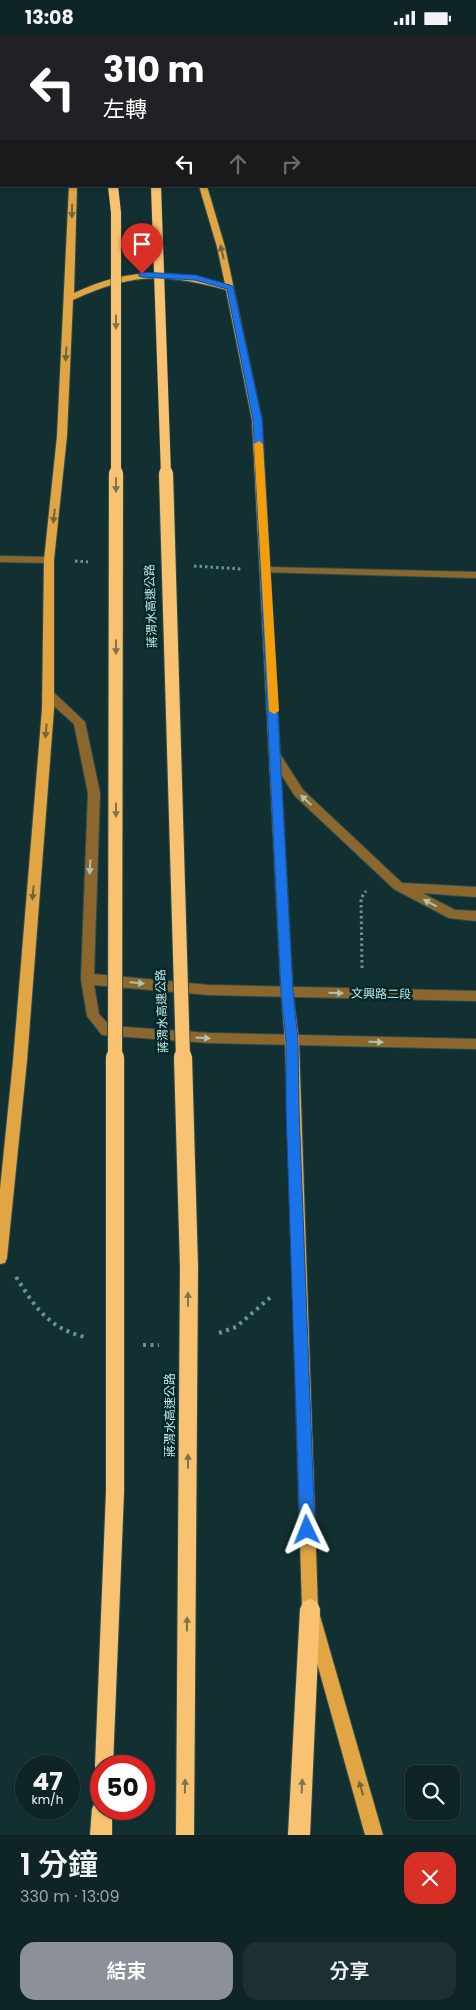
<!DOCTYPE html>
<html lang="zh-TW">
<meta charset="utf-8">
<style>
body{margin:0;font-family:Poppins,"Noto Sans TC",sans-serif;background:#1c3032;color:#f1f3f6;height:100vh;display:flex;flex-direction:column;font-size:19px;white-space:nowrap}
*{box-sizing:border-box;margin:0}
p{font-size:16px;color:#9ba4a7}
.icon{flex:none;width:28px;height:28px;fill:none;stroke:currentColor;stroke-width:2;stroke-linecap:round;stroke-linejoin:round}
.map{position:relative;height:1800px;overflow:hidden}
.panel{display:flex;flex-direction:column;background:#0e2425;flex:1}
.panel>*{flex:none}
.hud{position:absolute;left:0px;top:0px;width:476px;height:152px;box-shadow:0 1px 4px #0004,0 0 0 1px #2e4142;background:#202124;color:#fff;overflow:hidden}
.controls{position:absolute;left:405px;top:1730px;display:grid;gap:10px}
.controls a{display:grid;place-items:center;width:55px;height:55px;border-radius:10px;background:#0e2425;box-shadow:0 1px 4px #0004,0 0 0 1px #2e4142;font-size:25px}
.speed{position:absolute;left:15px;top:1720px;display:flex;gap:10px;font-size:25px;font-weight:700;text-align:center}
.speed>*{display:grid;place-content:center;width:65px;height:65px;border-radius:50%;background:#0e2425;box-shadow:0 1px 4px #0004,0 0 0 1px #2e4142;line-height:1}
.speed small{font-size:12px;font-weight:400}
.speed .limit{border:8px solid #d22;background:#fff;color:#111}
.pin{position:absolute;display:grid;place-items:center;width:42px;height:42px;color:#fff;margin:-51px -21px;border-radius:50% 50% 50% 0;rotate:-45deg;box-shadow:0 0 5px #0007}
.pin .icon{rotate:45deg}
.me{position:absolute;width:55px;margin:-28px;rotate:358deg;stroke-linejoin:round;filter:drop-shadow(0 0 4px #0008)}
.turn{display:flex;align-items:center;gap:18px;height:105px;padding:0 20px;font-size:22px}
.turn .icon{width:65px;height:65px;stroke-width:2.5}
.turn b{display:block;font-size:35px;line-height:42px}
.lanes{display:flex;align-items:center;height:48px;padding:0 20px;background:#0003;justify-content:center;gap:25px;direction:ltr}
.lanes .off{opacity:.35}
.round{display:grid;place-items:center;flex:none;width:52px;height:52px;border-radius:15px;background:#1c3032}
.summary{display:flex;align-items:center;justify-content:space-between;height:85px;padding:0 20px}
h1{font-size:30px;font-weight:600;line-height:38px}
.cta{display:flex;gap:10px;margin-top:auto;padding:10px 20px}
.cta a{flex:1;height:58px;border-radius:15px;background:#8c9099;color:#fff;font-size:20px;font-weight:600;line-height:58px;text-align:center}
.cta a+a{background:#1c3032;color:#f1f3f6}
.status{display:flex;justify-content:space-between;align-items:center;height:35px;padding:0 25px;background:#0e2425;direction:ltr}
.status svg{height:14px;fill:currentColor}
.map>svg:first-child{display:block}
</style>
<div class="status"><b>13:08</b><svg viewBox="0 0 49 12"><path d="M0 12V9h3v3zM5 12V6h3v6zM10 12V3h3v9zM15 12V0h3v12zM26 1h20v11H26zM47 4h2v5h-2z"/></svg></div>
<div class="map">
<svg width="476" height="1800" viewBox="0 0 476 1800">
<rect width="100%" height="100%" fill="#123031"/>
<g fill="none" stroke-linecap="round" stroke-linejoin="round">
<!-- minor casing -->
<g stroke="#2e4e4e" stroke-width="2">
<path id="minor" d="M301,0H309V1H301Z
M475,146H476V150H475Z
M0,521L49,522L54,525L49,528L0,527Z
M266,532L476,537V543L262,537L261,535Z
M48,655L52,656L85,687L100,758L94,939L209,950L476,956V966L209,960L94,950L99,979L110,991L209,998L476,1004V1014L209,1008L102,1000L87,981L81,944L88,758L74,689L44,662L42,659L44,656Z
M276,718L280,719L303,755L402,848L476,852V862L422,858L455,875L476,876V886L449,883L394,854L295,761L270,722Z"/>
</g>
<!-- major casing -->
<g stroke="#2e4e4e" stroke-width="2">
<path id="major" d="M72,0H80V1H72Z
M148,0H156L157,1H149Z
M69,151H77L74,258C127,233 169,233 225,249L217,212L199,151H207L225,212L262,385L293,957L299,1006L318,1574L383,1800H365L302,1574L285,1006L281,957L252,385L226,255C165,238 131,238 73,265L67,401L54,525V674L27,1026L7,1223L5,1228L0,1229V1154L13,1026L42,674L44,525L57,401Z"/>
</g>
<!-- highway casing -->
<g stroke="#2e4e4e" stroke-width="2">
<path id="highway" d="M92,0H100V1H92Z
M131,0H139V1H131Z
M310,1564L317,1567L320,1574L310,1800H288L300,1574L303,1567Z
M101,1764V1774H112V1800H90L92,1774L95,1767Z"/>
</g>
<!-- path-far1 -->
<path stroke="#6d9293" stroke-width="3" stroke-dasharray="2.5 3" stroke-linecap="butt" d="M75,526L88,527
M194,531L241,534
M362,933L361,863L366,856"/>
<!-- path -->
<path stroke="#6d9293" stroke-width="4" stroke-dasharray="3 4.5" stroke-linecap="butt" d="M16,1242C35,1272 48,1293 85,1302
M219,1298L236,1292L272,1261
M143,1310H159"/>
<!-- minor -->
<use href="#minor" fill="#8b672e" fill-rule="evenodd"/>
<!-- major -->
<use href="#major" fill="#e1a544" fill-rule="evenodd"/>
<!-- highway -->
<use href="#highway" fill="#f8c271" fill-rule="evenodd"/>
<!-- highway-bridge-far2 casing -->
<g stroke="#2e4e4e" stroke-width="11" stroke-linecap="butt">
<path id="highway-bridge-far2" d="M113,151L116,178V439
M156,151L166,439"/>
</g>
<!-- highway-bridge-far1 casing -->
<g stroke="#2e4e4e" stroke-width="16" stroke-linecap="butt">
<path id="highway-bridge-far1" d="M166,438L183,1023
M115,1023L116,438"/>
</g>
<!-- highway-bridge casing -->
<g stroke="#2e4e4e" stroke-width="20" stroke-linecap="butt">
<path id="highway-bridge" d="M183,1022L189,1233L185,1800
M104,1731L115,1457V1022"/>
</g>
<!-- highway-bridge-far2 -->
<use href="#highway-bridge-far2" stroke="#f8c271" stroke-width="10"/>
<!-- highway-bridge-far1 -->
<use href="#highway-bridge-far1" stroke="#f8c271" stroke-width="14"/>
<!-- highway-bridge -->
<use href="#highway-bridge" stroke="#f8c271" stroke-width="18"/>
</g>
<!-- one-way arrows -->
<defs><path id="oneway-solid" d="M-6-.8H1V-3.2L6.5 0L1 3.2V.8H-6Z" transform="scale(1.25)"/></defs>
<g fill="#746636">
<use href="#oneway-solid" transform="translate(72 176) rotate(91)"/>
<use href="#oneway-solid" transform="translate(222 217) rotate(-104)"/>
<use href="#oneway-solid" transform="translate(66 319) rotate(93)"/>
<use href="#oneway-solid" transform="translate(54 481) rotate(96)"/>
<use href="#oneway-solid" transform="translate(46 696) rotate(95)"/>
<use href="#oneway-solid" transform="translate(33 858) rotate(95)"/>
<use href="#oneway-solid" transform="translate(361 1753) rotate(-106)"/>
</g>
<g fill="#80744c">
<use href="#oneway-solid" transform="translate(116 287) rotate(90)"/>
<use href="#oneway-solid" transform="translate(116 450) rotate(90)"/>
<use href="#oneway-solid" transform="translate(116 612) rotate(90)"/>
<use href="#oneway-solid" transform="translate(116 775) rotate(90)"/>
<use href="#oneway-solid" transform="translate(188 1264) rotate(-90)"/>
<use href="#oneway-solid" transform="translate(188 1426) rotate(-90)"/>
<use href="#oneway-solid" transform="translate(187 1589) rotate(-89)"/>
<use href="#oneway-solid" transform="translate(185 1751) rotate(-89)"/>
<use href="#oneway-solid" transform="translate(302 1751) rotate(-87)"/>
</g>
<g fill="#afc2b1">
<use href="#oneway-solid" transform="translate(306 765) rotate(-137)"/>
<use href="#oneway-solid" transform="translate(90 832) rotate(93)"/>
<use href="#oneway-solid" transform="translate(430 868) rotate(-153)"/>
<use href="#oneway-solid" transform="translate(137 948) rotate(5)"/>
<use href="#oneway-solid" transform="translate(336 958) rotate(1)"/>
<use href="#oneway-solid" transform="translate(203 1003) rotate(4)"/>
<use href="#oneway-solid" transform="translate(376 1007) rotate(1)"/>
</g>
<!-- route -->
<path fill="#1a73e8" stroke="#114b97" d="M139,237L196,240L233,251L262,385L293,957L298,1006L299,1075L315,1495L312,1500L307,1502L302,1500L300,1495L286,1075V1006L281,957L253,385L227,254L195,245L142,242L139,241Z"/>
<!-- slow -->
<path fill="#f59e0b" d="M259,406L263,409L279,676L274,679L269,676L254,409Z"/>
<g text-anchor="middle" stroke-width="5" stroke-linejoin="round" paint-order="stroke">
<!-- street labels -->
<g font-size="12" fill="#bee9e9" stroke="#072627">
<text transform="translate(151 571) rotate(-92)" y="4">蔣渭水高速公路</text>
<text transform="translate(381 959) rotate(1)" y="4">文興路二段</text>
<text transform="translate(162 976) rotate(-92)" y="4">蔣渭水高速公路</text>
<text transform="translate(170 1380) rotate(-90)" y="4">蔣渭水高速公路</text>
</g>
</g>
</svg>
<div class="controls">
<a><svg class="icon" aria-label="search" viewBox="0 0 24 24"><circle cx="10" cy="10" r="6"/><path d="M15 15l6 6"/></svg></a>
</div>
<div class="speed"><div>47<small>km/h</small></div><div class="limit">50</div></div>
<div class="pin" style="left:142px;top:239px;background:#d93025"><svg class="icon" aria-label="arrive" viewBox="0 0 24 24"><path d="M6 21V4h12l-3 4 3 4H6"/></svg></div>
<svg class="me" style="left:307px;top:1495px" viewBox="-20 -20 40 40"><path d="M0-17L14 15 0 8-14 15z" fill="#1a73e8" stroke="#fff" stroke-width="4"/></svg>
<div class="hud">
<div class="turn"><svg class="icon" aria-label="left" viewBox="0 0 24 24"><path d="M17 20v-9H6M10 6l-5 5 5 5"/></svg><div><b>310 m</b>左轉</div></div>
<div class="lanes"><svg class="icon" aria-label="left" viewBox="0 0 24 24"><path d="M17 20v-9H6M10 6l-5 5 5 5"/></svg><svg class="icon off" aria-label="ahead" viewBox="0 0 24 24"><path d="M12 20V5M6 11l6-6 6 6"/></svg><svg class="icon off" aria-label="right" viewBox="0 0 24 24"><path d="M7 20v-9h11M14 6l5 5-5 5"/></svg></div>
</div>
</div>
<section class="panel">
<div class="summary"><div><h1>1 分鐘</h1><p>330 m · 13:09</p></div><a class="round" style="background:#d93025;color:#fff"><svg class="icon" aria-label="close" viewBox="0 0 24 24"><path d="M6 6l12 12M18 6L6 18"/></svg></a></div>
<div class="cta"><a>結束</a><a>分享</a></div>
</section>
